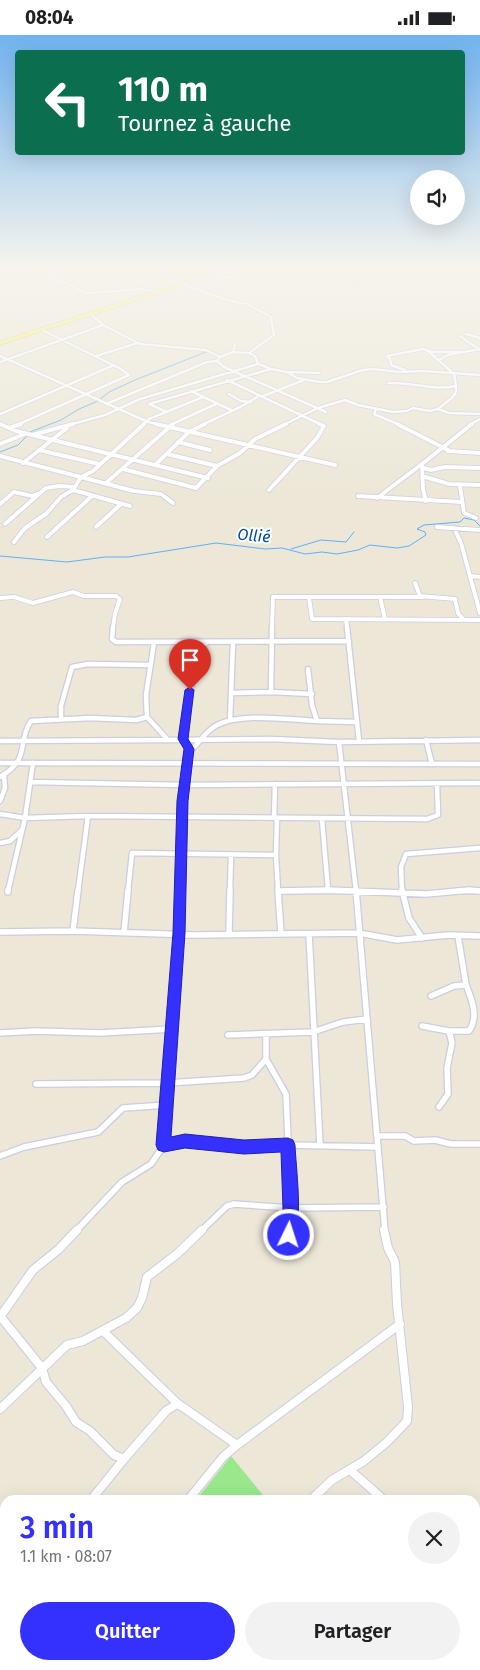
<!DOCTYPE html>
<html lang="fr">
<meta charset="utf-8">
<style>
body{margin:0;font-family:"Fira Sans",sans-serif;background:#f2f2f2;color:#202124;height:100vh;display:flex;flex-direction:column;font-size:19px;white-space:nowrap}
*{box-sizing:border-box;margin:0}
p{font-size:16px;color:#757577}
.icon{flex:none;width:28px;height:28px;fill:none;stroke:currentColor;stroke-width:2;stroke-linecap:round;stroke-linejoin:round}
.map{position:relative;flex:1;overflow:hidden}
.drawer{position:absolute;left:0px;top:1460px;width:480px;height:175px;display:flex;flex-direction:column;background:#fff;border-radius:15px 15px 0 0;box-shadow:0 5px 20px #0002}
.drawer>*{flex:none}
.top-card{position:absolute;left:15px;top:15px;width:450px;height:105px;border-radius:5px;box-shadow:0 5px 20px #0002;background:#0b6e4f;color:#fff;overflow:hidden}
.controls{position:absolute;left:410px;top:135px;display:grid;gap:10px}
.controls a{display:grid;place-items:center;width:55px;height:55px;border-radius:50%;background:#fff;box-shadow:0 5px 20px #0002;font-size:25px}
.pin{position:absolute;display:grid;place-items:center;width:42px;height:42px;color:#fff;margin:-51px -21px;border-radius:50% 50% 50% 0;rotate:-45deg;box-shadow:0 0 5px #0007}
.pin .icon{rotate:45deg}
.me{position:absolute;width:55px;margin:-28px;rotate:4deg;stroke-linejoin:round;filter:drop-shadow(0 0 4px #0008)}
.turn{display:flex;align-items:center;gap:18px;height:105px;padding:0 20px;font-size:22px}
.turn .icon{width:65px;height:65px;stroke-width:2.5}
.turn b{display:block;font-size:35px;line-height:42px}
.round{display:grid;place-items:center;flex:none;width:52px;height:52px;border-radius:26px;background:#f2f2f2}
.headline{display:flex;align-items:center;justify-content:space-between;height:85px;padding:0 20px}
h1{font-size:30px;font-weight:600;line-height:38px;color:#3431ff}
.button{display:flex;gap:10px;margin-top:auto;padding:10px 20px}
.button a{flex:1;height:58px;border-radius:30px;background:#3431ff;color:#fff;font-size:20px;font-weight:600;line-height:58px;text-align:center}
.button a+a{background:#f2f2f2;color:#202124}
.status{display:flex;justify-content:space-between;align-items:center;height:35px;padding:0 25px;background:#fff;direction:ltr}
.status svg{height:14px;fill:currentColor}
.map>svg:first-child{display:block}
</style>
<div class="status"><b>08:04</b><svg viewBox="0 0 49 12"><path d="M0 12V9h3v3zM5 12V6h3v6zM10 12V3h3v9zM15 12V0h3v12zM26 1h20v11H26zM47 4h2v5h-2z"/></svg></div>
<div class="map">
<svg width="480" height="1635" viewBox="0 0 480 1635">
<rect width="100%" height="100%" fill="#ece7d7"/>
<!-- medical -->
<path fill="#f5d8d2" d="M280,232H383L358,251Z"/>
<!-- green -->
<path fill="#99e98c" d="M231,1421L267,1465H196Z
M259,1630H327L324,1635H264Z"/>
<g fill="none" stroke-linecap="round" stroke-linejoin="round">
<!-- stream -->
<path stroke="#5db1fb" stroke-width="1" d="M30,397L61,385L79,374L98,366L109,357L135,345L206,317
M0,417L18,410L28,400
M291,514L321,505L346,507L354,497
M0,521L67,527L105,522H128L216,508L265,514L282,513L305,519L322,517L337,519L358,515L370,510L397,513L409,511L426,500L425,497L417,494L424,490L460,487L464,483L474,485L480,491"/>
<!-- minor-far4 casing -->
<g stroke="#cccce3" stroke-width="4">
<path id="minor-far4" d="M6,232L59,245L87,258L143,254L158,257
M211,234L235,239
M181,249L230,266L247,269L271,282L274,300L249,318L255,321L258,329
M197,255L221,244L238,239
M91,279L103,290L140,309L206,315L220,322L217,326L224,332L326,377
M466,299L480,303
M460,301L480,315
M233,317L249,318
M0,321L148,387L161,390
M96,321L138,308
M220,322L233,317L235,309
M439,325L448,320L480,314
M0,327L103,290
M405,335L391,330L390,324L387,321L423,314L432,317H466
M288,337L319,338
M227,345L322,390
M388,348C412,347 434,356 456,351L454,339L428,316
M191,356L231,375
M229,359L241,366L251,367
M263,361L304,345
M106,369L207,327L217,326
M149,369L271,334L287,337L297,343L320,347H327L363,335L373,334L399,337L424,336L480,340
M149,369L167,377
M376,374L374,379L400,390
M438,374L449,378L480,379
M0,379L114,330
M0,389L2,390
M17,390L129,340L121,334L40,294
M69,390L105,380L140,364L258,329L269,333
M143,390L149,384L203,362
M170,390L216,369
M202,390C222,380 242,373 260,360
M283,390L318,373L345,365L358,370L393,377L407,376L413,373L430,376L438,374L453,362L456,357V351
M469,390L480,384"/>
</g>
<!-- minor-far3 casing -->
<g stroke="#cccce3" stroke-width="5.5">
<path id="minor-far3" d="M0,389L16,396L208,443
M156,389L335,430
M397,389L450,416
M9,393L21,389
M32,400L73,389
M178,407L210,415
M0,409L25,399
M39,415L99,429
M448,416L480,418
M167,419L217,431
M0,421L134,456L161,459L173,468
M23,428L67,393
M155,430L189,397L205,389
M423,433L431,435L445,432L480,433
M123,434L196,453L217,431L240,418L255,404L286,389
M422,441L449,449L480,450
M106,448L173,389
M460,451L464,478L476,483
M73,455L130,471
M269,455L317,403L324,391L319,389
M358,461L462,467
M377,463L422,429
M426,466L423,454L422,429L472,389
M0,469L14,457L32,461L37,459
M5,489L46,453L59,451L74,452
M96,492L121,469
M437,492L480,495
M454,493L461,508L480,578
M47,502L92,461
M14,507L25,493L47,478L61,462L73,455L81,442L93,436L144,389
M470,541L480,542
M415,548L420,561L455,564L458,578L464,585
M309,562L312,584L480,585
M380,562L385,584
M0,563L14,562L33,568L73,557L84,561H116L120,564L115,579L113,593
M346,584L347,593
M272,593L273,562H424"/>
</g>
<!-- minor-far2 casing -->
<g stroke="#cccce3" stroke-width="7">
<path id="minor-far2" d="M113,592L112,604L116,607L349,606
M347,592L359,706
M154,608L146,660L147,682L168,705L270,704L339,707L480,705
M308,634L312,670L317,686L355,687
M271,657L312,659
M231,658L271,657L272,592
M61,684V671L72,632L88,629L150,630
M230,685L233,608
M426,705L432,729
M0,706L168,705
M339,707L356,856
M189,717C199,709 205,696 217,690C242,677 289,685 317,686
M0,728L480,729
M0,742C32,723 16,708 31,686L90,683L136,685L147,682
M31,747L184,750L480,748
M0,766L5,753L4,740
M0,779L25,783L88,781L427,784L438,780L437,749
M274,783L275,749
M277,783L276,820L278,856
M322,784L328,855
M0,808L10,806L21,796
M8,856L25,783L33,728
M78,856L88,781
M128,856L132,818L276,820
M180,856L184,750L189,714L183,704L195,629L194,619L206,608
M230,856L231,820
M280,856H356
M402,856L401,832L406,819L480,813
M457,856H480"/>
</g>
<!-- minor-far1 casing -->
<g stroke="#cccce3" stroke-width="8">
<path id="minor-far1" d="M278,855L281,899
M356,855L385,1196
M402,855L409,883L422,903
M280,856L328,855L426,859L469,855L480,856
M8,857V855
M73,896L78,855
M0,897L73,896L195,900L359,898L397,905L448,900L480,901
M124,898L128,855
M229,899L230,855
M309,899L320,1110
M431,961L454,951L466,950L458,901
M422,991L449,996H469C479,982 472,965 466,950
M0,998L36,996L100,998L172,994
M228,1000L313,997L343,987L367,984
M266,1024L286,1059L291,1173L289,1196
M36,1049L168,1048L244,1043L252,1040L266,1024V999
M439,1072L448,1059L447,1033L452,1008L449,996
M378,1101H405L414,1106L435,1105L451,1109H480
M164,1110L185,1106L243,1112L288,1110L378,1112
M0,1121L24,1112L98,1097L123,1073L167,1070
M76,1196L122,1147L151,1129L164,1110L180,855
M201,1196L227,1171L234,1169L291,1173L384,1172"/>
</g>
<!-- minor casing -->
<g stroke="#cccce3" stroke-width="10">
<path id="minor" d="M289,1199V1195
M0,1281L42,1333L46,1347L66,1371L76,1387L90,1396L114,1420L124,1424L166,1376L177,1369
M0,1282L33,1235L59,1214L77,1195
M103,1296L177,1368L237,1410
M0,1374L67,1310L83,1306L126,1283L137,1273L142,1263L147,1242L177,1219L202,1195
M350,1435L384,1465
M91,1465L124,1424
M188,1465L223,1422L237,1410L400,1289
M311,1465L332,1445L364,1426L387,1407L407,1386L408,1372L397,1269L395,1227L388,1213L384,1195
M0,1478L5,1484
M475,1554L480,1559
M475,1593L480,1585
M51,1635L56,1630
M447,1635L451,1630"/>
</g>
<!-- major casing -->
<g stroke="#cbcbcb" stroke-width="4.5">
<path id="major" d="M0,308L164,255L191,245L214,232"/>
</g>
<!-- minor-far4 -->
<use href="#minor-far4" stroke="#fff" stroke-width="2.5"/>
<!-- minor-far3 -->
<use href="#minor-far3" stroke="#fff" stroke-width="4"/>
<!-- minor-far2 -->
<use href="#minor-far2" stroke="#fff" stroke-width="4.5"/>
<!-- minor-far1 -->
<use href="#minor-far1" stroke="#fff" stroke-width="5.5"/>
<!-- minor -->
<use href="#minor" stroke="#fff" stroke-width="8"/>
<!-- major -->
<use href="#major" stroke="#fffa49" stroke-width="3"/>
</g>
<!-- sky -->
<linearGradient id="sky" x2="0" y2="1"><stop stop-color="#70b3f0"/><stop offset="0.5" stop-color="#f6f4ed"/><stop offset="1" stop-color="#f6f4ed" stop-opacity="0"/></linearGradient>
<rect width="480" height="461" fill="url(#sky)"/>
<!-- route -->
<path fill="#3431ff" stroke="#2220a6" d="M190,652L194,655L188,704L194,714L188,766L185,898L171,1102L185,1099L244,1105L288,1103L293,1105L295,1110C296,1134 303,1183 294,1205L289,1207L283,1205L281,1200L283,1173L281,1117L244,1119L185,1113L164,1117L158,1115L156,1110L173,898L177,766L184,714L178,704L185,655Z"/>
<g text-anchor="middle" stroke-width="4" stroke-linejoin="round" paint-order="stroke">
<!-- far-water labels -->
<g font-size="16" font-style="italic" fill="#004aa3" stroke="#fff">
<text transform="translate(254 500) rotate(5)" y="6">Ollié</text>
</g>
</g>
</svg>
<div class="controls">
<a><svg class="icon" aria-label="sound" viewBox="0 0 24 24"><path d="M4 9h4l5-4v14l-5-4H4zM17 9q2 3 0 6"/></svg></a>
</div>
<div class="pin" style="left:190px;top:655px;background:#d93025"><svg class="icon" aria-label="arrive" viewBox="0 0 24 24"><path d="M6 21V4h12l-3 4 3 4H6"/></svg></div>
<svg class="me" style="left:289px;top:1200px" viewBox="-20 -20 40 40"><circle r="17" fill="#3431ff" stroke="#fff" stroke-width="3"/><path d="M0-11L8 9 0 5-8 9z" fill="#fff"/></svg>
<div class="top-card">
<div class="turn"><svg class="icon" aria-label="left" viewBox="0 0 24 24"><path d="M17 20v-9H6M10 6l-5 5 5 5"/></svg><div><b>110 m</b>Tournez à gauche</div></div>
</div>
<section class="drawer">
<div class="headline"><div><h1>3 min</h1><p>1.1 km · 08:07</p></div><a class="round"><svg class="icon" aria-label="close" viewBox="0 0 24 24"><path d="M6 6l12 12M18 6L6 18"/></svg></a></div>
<div class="button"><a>Quitter</a><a>Partager</a></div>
</section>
</div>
